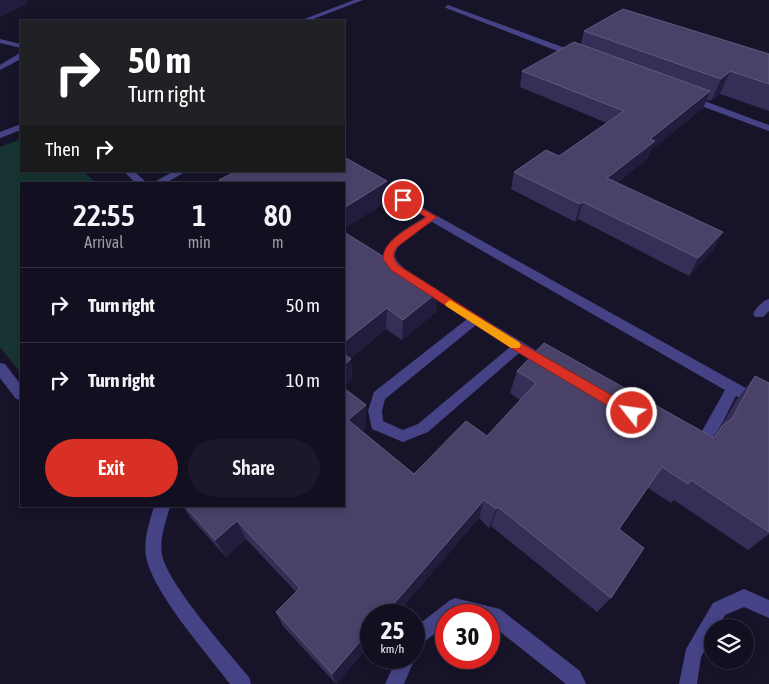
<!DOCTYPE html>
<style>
body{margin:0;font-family:"Asap Condensed",sans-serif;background:#1a1829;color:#f1f3f6;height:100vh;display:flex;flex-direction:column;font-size:19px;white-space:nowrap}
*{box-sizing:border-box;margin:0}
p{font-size:16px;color:#9c9ca5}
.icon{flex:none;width:28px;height:28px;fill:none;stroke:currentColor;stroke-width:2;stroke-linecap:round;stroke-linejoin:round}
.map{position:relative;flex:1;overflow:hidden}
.drawer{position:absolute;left:20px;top:182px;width:325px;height:325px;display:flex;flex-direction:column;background:#110f20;border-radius:0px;box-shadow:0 2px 8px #0003,0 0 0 1px #302f3e}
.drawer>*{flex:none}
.banner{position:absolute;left:20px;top:20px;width:325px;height:152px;border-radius:0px;box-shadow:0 2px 8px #0003,0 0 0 1px #302f3e;background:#202124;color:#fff;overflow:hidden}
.fabs{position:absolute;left:704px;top:619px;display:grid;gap:10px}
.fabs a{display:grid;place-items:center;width:50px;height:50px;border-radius:50%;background:#110f20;box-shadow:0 2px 8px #0003,0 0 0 1px #302f3e;font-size:25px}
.speed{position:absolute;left:360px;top:604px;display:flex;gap:10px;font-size:25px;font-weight:700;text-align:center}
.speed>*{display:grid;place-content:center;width:65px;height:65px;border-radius:50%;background:#110f20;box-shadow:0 2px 8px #0003,0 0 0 1px #302f3e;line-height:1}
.speed small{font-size:12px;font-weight:400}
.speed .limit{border:8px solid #d22;background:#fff;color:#111}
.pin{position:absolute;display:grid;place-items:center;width:42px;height:42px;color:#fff;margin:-21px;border:2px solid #fff;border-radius:50%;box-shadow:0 1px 5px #0007}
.me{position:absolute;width:55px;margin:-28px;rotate:300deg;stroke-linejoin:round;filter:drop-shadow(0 0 4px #0008)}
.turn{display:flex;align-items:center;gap:18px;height:105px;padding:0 25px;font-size:22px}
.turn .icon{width:65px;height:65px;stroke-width:2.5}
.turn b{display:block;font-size:35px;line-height:42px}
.then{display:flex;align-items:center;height:48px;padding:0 25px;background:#0003;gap:10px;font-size:19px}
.eta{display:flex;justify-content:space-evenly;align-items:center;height:85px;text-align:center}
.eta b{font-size:30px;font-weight:600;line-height:35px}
.action{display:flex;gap:10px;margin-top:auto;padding:10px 25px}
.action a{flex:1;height:58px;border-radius:30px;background:#d93025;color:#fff;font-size:20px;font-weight:600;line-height:58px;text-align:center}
.action a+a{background:#1a1829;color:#f1f3f6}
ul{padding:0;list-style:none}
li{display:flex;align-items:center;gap:15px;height:75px;padding:0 25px;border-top:1px solid #302f3e}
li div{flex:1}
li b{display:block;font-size:19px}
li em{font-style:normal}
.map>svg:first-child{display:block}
</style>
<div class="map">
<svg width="769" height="684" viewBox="0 0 769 684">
<rect width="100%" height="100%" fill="#17142a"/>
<!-- green -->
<path fill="#173432" d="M21,139V171H83L97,184H21V373L0,347V147Z"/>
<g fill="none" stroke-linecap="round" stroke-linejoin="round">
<!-- minor -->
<path fill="#454385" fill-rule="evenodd" d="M354,0H363L308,21H299Z
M448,5L579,53L580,55L573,57L446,8L445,7Z
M0,39L21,44V48L0,43Z
M18,54H21V59L0,70V65Z
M685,96H691L769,125V131L685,100Z
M21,124V130L0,138V132Z
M344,164L769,401V414L736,396C726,414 716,444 695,451L690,449L688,445L690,441L702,431L725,390L432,222C422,228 394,243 395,256C396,263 404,267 408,272L406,275H398C367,247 402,232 425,217L344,171Z
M123,171H134L148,184H137Z
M174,171H187L164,184H151Z
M425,283L550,359L551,363L550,367L545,368L519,353L428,432L403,442L372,429L368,411L374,392L467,319L421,290L419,287ZM476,325L510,347L418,424L403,430L383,421L382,411L385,399Z
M769,299V311L763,317H755L753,314C756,308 762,301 769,299Z
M0,363L5,364L21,385V400L16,399L0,378Z
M154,506H170C166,521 159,540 162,555C168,584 228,652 249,677L251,684H230C207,653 152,592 146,556C143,540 150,521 154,506Z
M744,589L769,600V618L744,607L725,615L718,628H712V637L701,657L697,684H679L686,649L713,603Z
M455,598L500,609L580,671L586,684H566L489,623V615H446V625L420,645L414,648V628L449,601Z
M414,655L415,658L404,684H385L397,658H414Z"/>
</g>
<!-- wall -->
<path fill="#362e56" d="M584,31L769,54V111L720,94L711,101L707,100L703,108L651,150L648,158L617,183L714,249L689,276L578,219L575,222L511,189L514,172L559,156L607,123L520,87L522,71L581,44Z
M344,232L436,312L402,340L386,329L350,359H351L352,379L344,386Z
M517,371L713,437L720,428L737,399L755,376L769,383V534L748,550L674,500L671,503L648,488L619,529L611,598L597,612L491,526L489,528L479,518L336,684L283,626L276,612L296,592L246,539L226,557L190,517L183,506H344L366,405V427L362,431L414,474L487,436L520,400L510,393Z"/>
<!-- shaded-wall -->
<path fill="#221c3d" d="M0,0H27L28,3L0,17Z
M730,71L720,94L711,101L721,79Z
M710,91L703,108L651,150L648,158L601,195L607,178L650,139Z
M387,181V202L344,229V208Z
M583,202L578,219L575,222L580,204Z
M723,232L714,249L689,276L698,258Z
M439,291L436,312L402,340L403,320Z
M387,308L386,329L344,364V342Z
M351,359L352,379L344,386V365Z
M366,405V427L350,442L348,420Z
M484,500L479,518L396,615H384Z
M498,507L491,526L489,528L496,509Z
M237,521L246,539L226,557L215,540Z
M371,629V643L336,684L332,674Z"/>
<!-- building -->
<path fill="#494168" stroke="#615a7f" d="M623,9L769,54V84L730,71L721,79L584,31Z
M574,42L710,91L650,139L655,141L607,178L723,232L698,258L583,202L580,204L514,172L546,150L559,156L624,111L522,71Z
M344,157L387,181L344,208V184H224L219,180L237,171H344Z
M344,232L439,291L403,320L387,308L344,342Z
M544,343L714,438L723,425L732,419L755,376L769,383V532L691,480L688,484L662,467L619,529L644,548L611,598L498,507L496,509L484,500L384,615H371V629L332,674L276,612L300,588L237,521L215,540L185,506H344V388L366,405L348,420L414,474L466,421L487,436L536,383L517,371Z
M344,354L351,359L344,365Z"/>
<!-- route -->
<path fill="#d93025" stroke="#8d1f18" d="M403,198L437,217L397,247C392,254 393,258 398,265L522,344L636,409L638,413L636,417L632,418L627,417L514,350L391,270L383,259C383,239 411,228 426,217L400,202L398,200Z"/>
<!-- slow -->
<path fill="#f59e0b" d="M450,300L519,342L521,345L519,348H511L446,306L445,304Z"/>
</svg>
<div class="fabs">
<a><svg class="icon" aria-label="layers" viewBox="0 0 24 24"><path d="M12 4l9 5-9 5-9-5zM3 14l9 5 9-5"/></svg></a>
</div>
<div class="speed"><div>25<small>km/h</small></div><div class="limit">30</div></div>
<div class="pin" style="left:403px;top:200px;background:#d93025"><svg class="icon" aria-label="arrive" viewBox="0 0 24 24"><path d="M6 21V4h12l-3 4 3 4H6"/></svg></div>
<svg class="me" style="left:632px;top:413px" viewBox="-20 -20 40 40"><circle r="17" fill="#d93025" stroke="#fff" stroke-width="3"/><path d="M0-11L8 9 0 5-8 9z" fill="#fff"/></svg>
<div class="banner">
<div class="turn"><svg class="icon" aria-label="right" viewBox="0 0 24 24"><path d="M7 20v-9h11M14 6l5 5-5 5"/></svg><div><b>50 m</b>Turn right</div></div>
<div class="then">Then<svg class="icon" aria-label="right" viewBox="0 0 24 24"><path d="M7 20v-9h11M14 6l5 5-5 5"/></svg></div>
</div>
<section class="drawer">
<div class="eta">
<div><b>22:55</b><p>Arrival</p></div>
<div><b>1</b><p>min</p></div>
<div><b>80</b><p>m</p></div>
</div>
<ul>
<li><svg class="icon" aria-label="right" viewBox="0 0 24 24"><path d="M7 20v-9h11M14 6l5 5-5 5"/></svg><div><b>Turn right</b></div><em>50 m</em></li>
<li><svg class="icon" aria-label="right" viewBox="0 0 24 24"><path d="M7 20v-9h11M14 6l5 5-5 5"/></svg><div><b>Turn right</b></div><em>10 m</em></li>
</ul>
<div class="action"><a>Exit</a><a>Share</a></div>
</section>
</div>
